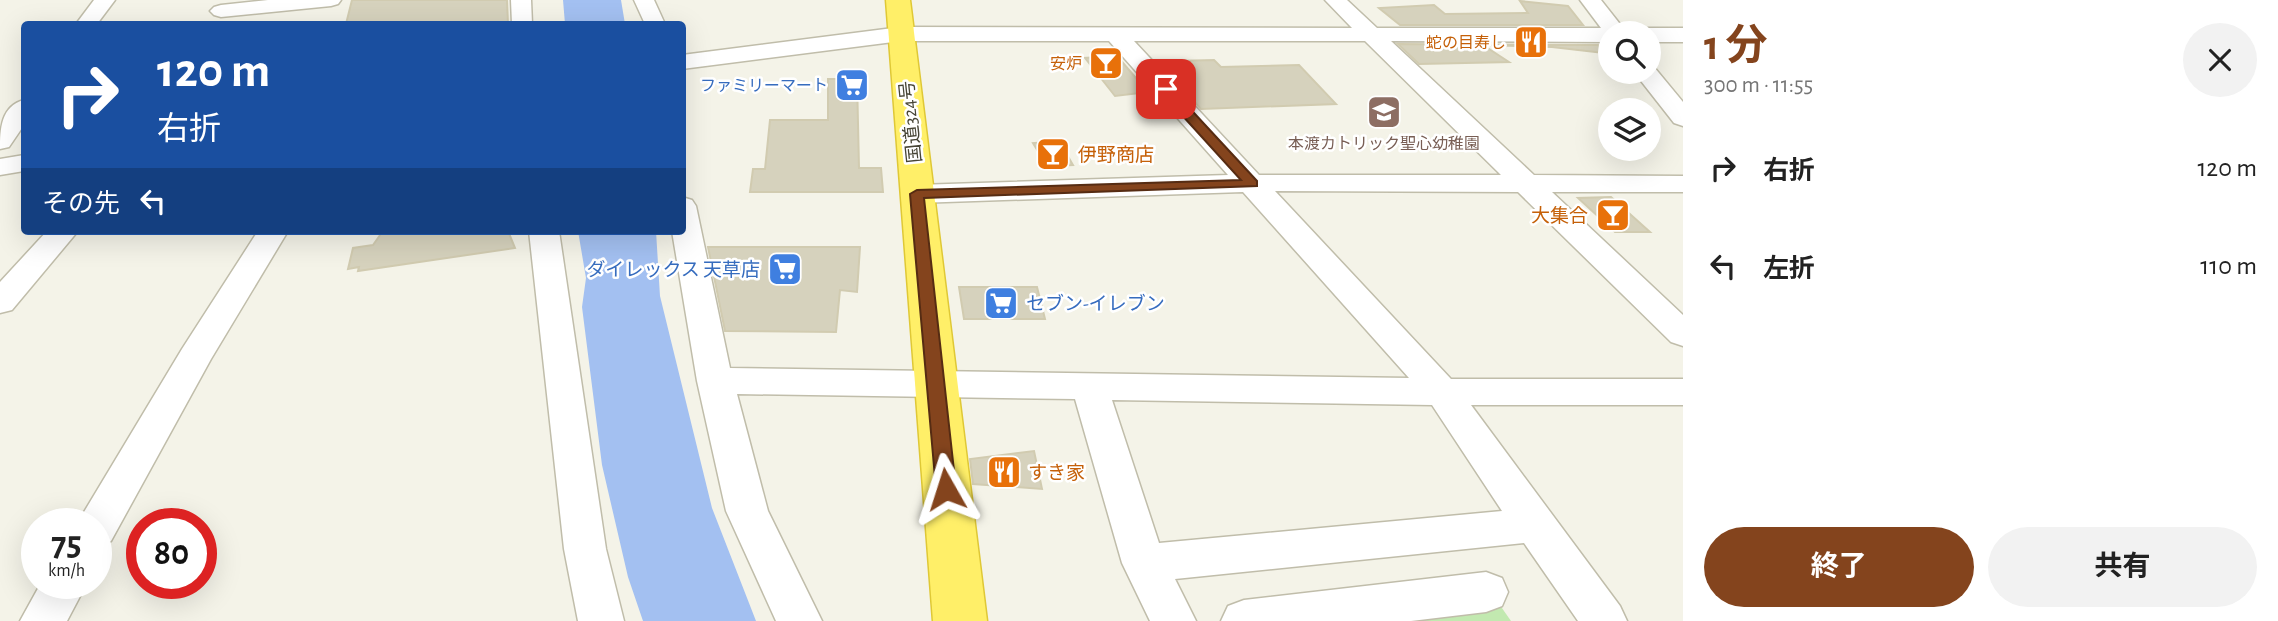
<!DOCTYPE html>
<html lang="ja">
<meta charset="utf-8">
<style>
body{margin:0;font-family:"Alegreya Sans","Noto Sans JP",sans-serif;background:#f2f2f2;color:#222;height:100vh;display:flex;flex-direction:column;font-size:26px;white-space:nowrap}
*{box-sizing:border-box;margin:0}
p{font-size:23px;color:#767676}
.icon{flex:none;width:38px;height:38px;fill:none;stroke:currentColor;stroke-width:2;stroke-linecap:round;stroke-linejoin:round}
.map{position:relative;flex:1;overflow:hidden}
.details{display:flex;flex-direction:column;background:#fff;width:595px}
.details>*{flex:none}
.top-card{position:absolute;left:21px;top:21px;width:665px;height:214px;border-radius:7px;box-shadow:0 7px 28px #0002;background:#1a4fa0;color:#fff;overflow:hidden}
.tools{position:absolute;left:1598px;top:21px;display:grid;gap:14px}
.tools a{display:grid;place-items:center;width:63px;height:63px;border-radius:50%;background:#fff;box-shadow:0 7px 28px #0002;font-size:35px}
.speed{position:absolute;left:21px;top:508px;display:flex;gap:14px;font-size:35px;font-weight:700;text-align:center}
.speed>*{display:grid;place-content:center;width:91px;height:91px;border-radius:50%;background:#fff;box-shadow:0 7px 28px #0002;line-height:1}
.speed small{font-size:18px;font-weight:400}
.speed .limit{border:10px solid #d22;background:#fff;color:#111}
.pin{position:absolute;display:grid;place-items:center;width:60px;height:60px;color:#fff;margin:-30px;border-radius:14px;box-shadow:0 4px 10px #0006}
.me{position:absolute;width:77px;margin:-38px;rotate:354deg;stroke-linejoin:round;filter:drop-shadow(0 0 5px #0008)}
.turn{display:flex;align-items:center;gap:24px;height:147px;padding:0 21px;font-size:32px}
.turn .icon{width:91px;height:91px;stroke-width:2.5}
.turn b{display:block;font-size:49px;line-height:60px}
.then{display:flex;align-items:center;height:66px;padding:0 21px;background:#0003;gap:14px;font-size:26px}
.round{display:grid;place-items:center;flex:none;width:74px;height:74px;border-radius:37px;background:#f2f2f2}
.head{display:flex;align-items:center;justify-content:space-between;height:119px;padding:0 21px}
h1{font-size:42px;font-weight:700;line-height:52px;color:#84441d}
.action{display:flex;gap:14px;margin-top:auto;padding:14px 21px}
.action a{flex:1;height:80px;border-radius:42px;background:#84441d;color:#fff;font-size:28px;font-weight:700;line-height:80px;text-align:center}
.action a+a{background:#f2f2f2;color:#222}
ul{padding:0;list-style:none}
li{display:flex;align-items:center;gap:21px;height:98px;padding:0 21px}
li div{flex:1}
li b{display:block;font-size:26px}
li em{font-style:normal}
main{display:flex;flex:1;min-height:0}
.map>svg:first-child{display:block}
</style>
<main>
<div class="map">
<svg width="1683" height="621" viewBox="0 0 1683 621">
<rect width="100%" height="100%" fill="#f4f3e8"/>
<!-- green -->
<path fill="#c2e9b0" d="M1497,601L1511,621H1326Z"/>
<!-- water -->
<path fill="#a3c0f1" d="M563,0H621L625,24H565Z
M578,231H656L660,296L712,508L756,621H643L628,577L602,465L582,307L586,278Z"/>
<!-- building -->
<path fill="#d6d2bd" stroke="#d1cbb0" stroke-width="2" d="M352,0H507L508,24H346Z
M1520,1L1568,6L1583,25H1400L1379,8L1434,5L1445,14L1528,13Z
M1398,44L1598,45L1604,53L1552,47L1483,45L1509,62L1419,64Z
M1117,56L1148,92L1115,96L1085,58Z
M1214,60L1221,67L1299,65L1336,104L1201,109L1173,78H1187L1175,61Z
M828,79H857L859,168H881L883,192H750L753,169H765L770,120H828Z
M1059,141L1073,165L1047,166L1033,143Z
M1611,197L1650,232H1615L1578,198Z
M383,231H508L515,248L358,271L359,267L348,269L353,248L373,245Z
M708,247H860L857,292L840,290L836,332L725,331Z
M959,287H1037L1045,319H964Z
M1034,451L1042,489L973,484L970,459Z"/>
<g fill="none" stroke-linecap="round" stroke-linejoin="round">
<!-- minor casing -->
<g stroke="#c0bdaa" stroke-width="3">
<path id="minor" d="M94,0H115L97,24H76Z
M268,0H341L338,4L331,6L221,17L214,15L210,11L214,7L221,5Z
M511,0H531L532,24H512Z
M634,0H654L665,24H645Z
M1325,0H1347L1377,28H1601L1580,0H1601L1627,33H1610V42L1391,41L1534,175L1683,176V192H1552L1683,315V346L1671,342L1518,192L1275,191L1451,379H1683V405H1471L1620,606L1627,621H1578L1524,543L1175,579L1196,621H1150L1122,563L1075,399L737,394L768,511L822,621H776L726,511L697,381L672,231H682V197L692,200L696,206L730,368L1409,378L1243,192L917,203L907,200L903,194L907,188L917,185L1228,175L1109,41H901L682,69V55L901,27L1352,28ZM1134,41H1365L1501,175H1259ZM1112,400L1432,405L1502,511L1159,543Z
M1648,28H1683V42H1648V33H1638Z
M1648,66L1654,67L1683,102V126L1674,123L1634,72H1648Z
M24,100V125L9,147L0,149C0,129 1,106 24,100Z
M24,155V171L0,175V159Z
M47,231H78L12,310L0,313V282Z
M258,231H288L211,359L111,541L96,546V523H78L81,517L182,349Z
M529,231H559L606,549L624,621H578L564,549Z
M1486,572L1502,578L1508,592L1502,606L1486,612L1411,621H1221L1228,606L1244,600Z
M41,583H87L67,621H20Z"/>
</g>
<!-- highway casing -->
<g stroke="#dfc836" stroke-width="3">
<path id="highway" d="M886,0H910L987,621H933Z"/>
</g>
<!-- minor -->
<use href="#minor" fill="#fff" fill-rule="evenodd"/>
<!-- highway -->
<use href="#highway" fill="#ffef68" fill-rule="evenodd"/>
</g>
<!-- route -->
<path fill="#84441d" stroke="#562c13" stroke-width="2" d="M1161,87H1170L1257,181V186L924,198L956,489L953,494L946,496L939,494L936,489L910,194L917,190L1241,180L1161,92Z"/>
<!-- icons -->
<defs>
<g id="restaurant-square" transform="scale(1.75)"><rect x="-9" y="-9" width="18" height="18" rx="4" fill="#e8710a" stroke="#fff"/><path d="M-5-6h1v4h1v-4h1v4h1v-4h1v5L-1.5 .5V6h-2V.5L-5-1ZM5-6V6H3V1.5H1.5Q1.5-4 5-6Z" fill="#fff"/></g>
<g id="bar-square" transform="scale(1.75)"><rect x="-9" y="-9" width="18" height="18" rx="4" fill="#e8710a" stroke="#fff"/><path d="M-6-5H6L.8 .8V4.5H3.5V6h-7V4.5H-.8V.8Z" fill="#fff"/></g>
<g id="supermarket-square" transform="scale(1.75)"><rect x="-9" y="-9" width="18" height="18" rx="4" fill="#3f7fe0" stroke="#fff"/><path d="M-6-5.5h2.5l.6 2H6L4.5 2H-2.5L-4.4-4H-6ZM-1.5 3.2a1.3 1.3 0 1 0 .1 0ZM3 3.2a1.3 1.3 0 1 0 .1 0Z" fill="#fff"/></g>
<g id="school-square" transform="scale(1.75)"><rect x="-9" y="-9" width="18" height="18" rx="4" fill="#8d6e63" stroke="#fff"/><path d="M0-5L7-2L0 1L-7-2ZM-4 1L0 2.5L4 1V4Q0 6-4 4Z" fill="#fff"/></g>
</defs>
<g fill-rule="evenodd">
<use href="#restaurant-square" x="1531" y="42"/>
<use href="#bar-square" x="1106" y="63"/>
<use href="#supermarket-square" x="852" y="85"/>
<use href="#school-square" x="1384" y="112"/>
<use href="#bar-square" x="1053" y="154"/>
<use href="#bar-square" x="1613" y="215"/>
<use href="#supermarket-square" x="785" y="269"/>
<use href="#supermarket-square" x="1001" y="303"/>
<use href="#restaurant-square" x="1004" y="472"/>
</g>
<g text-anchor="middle" stroke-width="5" stroke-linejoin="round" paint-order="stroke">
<!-- far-food labels -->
<g font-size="16" fill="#c56008" stroke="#fff" text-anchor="end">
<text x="1506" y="48">蛇の目寿し</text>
<text x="1082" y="69">安炉</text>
</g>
<!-- far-shop labels -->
<g font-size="16" fill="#366cbe" stroke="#fff" text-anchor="end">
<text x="828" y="91">ファミリーマート</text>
</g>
<!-- far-education labels -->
<g font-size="16" fill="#785e54" stroke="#fff">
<text x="1384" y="149">本渡カトリック聖心幼稚園</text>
</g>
<!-- street labels -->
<g font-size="19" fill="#474536" stroke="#fff">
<text transform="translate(910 122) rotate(-96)" y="7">国道324号</text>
</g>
<!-- food labels -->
<g font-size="19" fill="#c56008" stroke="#fff" text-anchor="start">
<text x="1078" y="161">伊野商店</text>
<text x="1588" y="222" text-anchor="end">大集合</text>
<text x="1028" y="479">すき家</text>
</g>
<!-- shop labels -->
<g font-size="19" fill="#366cbe" stroke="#fff" text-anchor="end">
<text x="760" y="276">ダイレックス 天草店</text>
<text x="1026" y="310" text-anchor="start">セブン-イレブン</text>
</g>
</g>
</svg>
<div class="tools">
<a><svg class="icon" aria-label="search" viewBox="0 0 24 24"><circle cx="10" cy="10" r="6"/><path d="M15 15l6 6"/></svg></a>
<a><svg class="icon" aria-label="layers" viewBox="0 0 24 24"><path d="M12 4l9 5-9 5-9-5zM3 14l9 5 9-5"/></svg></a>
</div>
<div class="speed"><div>75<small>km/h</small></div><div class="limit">80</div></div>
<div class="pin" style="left:1166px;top:89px;background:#d93025"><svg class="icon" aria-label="arrive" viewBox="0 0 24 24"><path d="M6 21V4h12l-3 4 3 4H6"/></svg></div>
<svg class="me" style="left:946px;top:489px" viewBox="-20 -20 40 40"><path d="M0-17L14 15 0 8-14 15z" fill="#84441d" stroke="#fff" stroke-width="4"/></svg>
<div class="top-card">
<div class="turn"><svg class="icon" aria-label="right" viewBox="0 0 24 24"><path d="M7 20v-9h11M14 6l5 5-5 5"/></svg><div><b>120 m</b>右折</div></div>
<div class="then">その先<svg class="icon" aria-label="left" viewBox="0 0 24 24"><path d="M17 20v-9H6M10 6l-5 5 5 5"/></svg></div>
</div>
</div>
<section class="details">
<div class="head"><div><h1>1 分</h1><p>300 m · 11:55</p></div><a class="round"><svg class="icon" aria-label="close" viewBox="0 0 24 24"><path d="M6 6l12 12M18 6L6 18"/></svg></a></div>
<ul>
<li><svg class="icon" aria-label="right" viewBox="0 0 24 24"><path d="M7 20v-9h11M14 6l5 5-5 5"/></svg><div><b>右折</b></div><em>120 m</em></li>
<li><svg class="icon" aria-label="left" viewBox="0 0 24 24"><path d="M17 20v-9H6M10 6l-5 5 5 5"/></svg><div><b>左折</b></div><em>110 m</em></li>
</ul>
<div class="action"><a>終了</a><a>共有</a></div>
</section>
</main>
